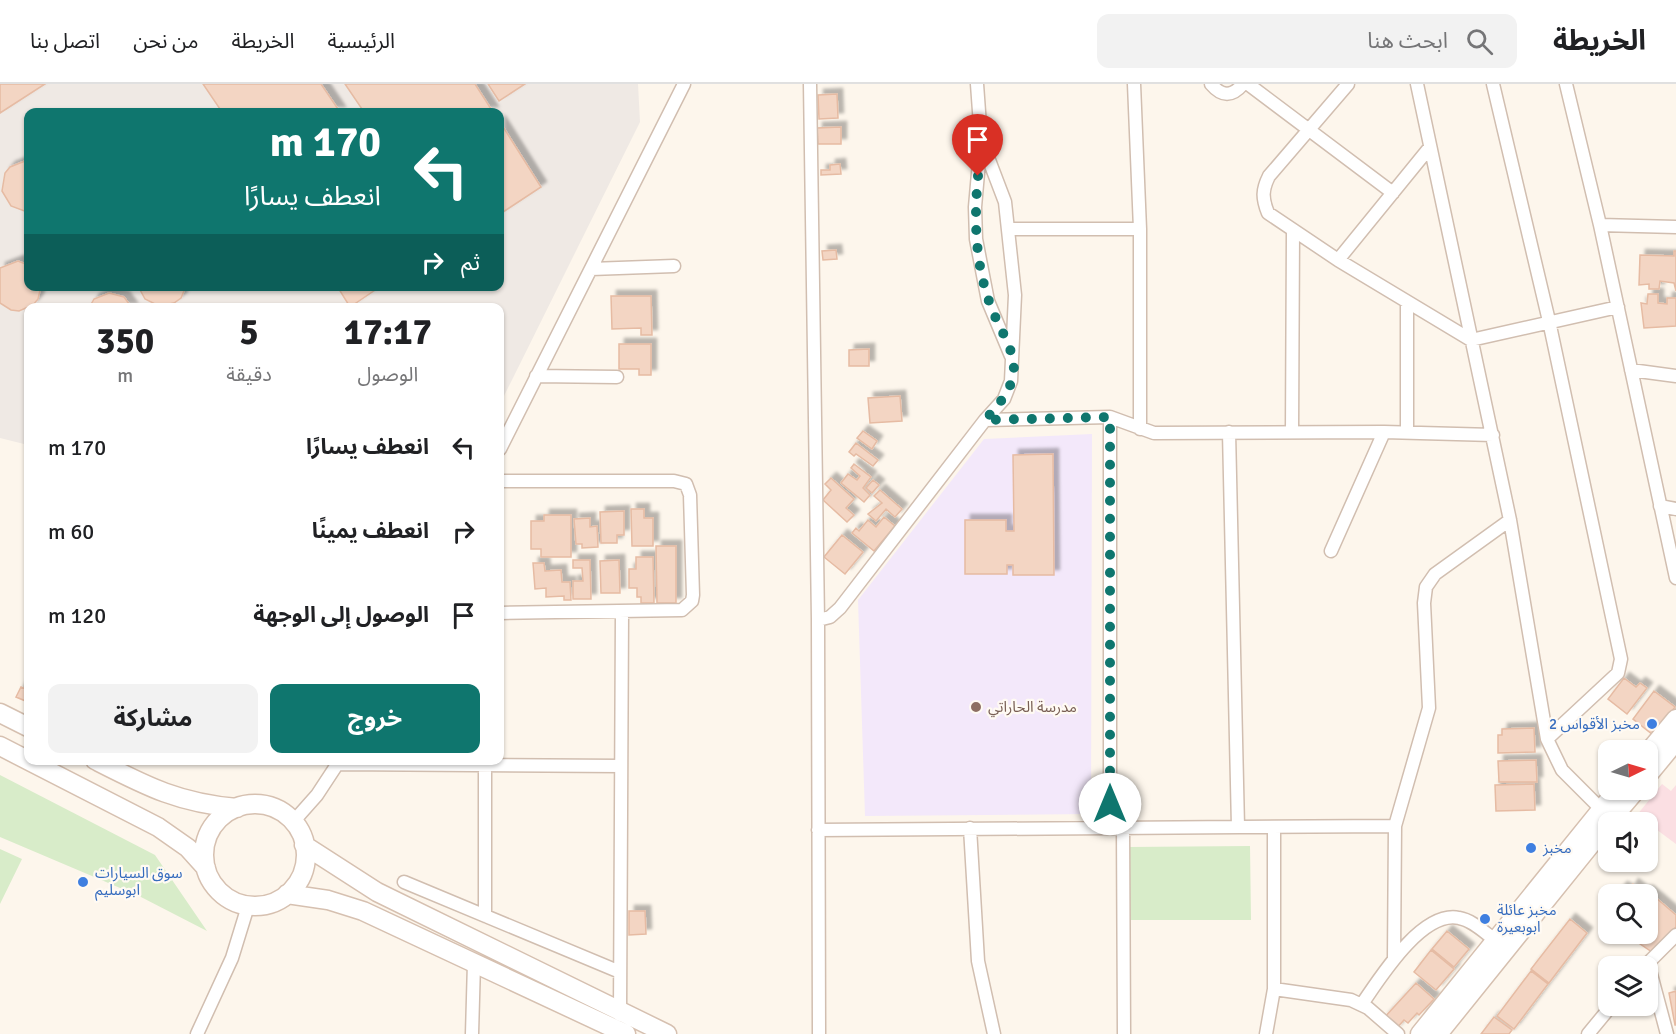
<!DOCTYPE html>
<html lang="ar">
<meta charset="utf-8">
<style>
body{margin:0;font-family:Signika,"Noto Sans Arabic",sans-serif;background:#f2f2f2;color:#202124;direction:rtl;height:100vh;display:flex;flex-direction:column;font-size:22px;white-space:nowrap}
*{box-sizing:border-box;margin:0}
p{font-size:20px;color:#757577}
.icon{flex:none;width:33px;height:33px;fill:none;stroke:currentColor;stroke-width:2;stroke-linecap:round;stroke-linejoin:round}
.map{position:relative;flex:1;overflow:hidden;direction:ltr}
.sheet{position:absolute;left:24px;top:219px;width:480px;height:462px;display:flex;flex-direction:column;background:#fff;border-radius:12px;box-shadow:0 2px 4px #0004;direction:rtl}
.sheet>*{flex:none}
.banner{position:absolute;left:24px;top:24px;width:480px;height:183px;border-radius:12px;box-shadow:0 2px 4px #0004;direction:rtl;background:#0f766e;color:#fff;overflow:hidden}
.needle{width:39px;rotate:85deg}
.buttons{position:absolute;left:1598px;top:656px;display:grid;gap:12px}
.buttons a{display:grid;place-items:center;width:60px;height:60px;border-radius:12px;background:#fff;box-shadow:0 2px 4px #0004;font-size:30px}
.pin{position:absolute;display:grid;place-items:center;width:51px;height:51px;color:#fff;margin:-62px -26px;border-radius:50% 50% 50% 0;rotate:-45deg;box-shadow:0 0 6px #0007}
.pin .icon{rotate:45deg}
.me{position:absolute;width:66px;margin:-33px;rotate:0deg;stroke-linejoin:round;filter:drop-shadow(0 0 4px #0008)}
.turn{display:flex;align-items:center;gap:21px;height:126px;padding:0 24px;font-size:27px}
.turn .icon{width:78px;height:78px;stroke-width:2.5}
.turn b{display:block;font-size:42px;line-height:51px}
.then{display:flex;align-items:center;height:57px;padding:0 24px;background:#0003;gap:12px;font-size:22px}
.eta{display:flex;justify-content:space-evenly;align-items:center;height:102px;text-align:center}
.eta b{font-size:36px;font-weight:700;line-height:42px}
.action{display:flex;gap:12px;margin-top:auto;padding:12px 24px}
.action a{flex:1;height:69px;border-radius:12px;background:#0f766e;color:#fff;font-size:24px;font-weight:700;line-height:69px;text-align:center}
.action a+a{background:#f2f2f2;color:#202124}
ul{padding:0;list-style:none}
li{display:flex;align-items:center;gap:18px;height:84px;padding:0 24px}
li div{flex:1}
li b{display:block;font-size:22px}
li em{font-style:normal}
header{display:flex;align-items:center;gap:36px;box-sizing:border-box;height:84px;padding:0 30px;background:#fff;border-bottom:2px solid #e0e0e0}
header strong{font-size:28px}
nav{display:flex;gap:33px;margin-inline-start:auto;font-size:21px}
.search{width:420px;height:54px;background:#f2f2f2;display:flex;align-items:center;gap:15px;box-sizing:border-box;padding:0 21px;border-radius:12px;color:#757577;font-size:22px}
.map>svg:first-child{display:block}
</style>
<header>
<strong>الخريطة</strong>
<div class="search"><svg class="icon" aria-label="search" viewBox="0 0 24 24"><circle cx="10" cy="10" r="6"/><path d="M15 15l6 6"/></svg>ابحث هنا</div>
<nav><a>الرئيسية</a><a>الخريطة</a><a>من نحن</a><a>اتصل بنا</a></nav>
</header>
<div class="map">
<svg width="1676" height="950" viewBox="0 0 1676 950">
<defs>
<filter id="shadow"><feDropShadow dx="5.5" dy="-5.5" stdDeviation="1.5" flood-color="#0004"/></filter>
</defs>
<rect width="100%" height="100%" fill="#fdf6ec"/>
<!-- industrial -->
<path fill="#efe9e4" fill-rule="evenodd" d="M0,0H638L640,38L500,320V224H28V361L0,354ZM28,28H500V202H28Z"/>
<!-- education -->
<path fill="#f3e8fa" d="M1092,350L1091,730L865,732L858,516L984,355Z"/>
<!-- medical -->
<path fill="#fbdfe3" d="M1662,700L1671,707L1676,701V760L1637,731Z"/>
<!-- green -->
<path fill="#d8ecc9" d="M0,691L155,771L207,847L139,812L0,753Z
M1250,762L1251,836H1129L1128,763Z
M0,765L22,775L0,820Z"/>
<!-- building -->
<path fill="#f3d5c3" stroke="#e6bba3" stroke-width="1.5" filter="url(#shadow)" d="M0,0H45L0,29Z
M203,0H321L340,28H222Z
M345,0H475L493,28H364Z
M488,0H525L499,17Z
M837,10L838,34L819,35L818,11Z
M500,38L541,103L500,130Z
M841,43V60H818L817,44Z
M25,77H28L27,128L11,122L2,107L5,89L10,83Z
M840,80L841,90L821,91V86H830V81Z
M836,166L837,175L823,176L822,167Z
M1674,167H1676V207L1674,199L1660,197L1659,205H1649V200L1639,201L1640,171L1674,172Z
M18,177L28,181V202H41L38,215L33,221L19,227L11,226L0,219V184Z
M138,202H186L181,214L174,219L159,222L145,215Z
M337,202H381L350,223Z
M109,209L124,213L132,224H89L94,215Z
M1648,210H1658V219L1667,220V214H1676V242L1644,244L1641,219L1647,220Z
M611,212H651L652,251H641V244L612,245Z
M619,260H651V291H639V285H619Z
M869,265V282H849V266Z
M900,312L902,337L870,339L868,314Z
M863,347L877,357L872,365L857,354Z
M856,359L878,376L873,382L856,370L854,372L849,368Z
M1053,370L1054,491H1013V481H1007V490H965V436H1006V447H1014L1013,371Z
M854,380L871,393L863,404L870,411L864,418L841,399L848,390L857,396L860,392L851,384Z
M831,394L854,415L846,424L854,431L847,438L823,416L831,406L825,400Z
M873,396L879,401L872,409L866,404Z
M880,406L902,425L895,433L886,425L876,437L868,430L882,419L874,412Z
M631,425H644V434H653V462H632Z
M624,427V451H617V459H601L600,428Z
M544,431H571V473H541V465H531V437H544Z
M884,433L895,442L874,467L852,449L856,444L859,447L868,436L876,443Z
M590,434V443L597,442L598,463L582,464V460H576L574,435Z
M842,451L863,468L845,490L824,473Z
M656,462H676V519H657Z
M636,473H653L654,519H641V513H637V504H629V485H636Z
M573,476H590L591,515H573V497H583L582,484H573Z
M619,476L620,509H601L600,477Z
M533,479H544L545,487L561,486L562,498H570L571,516H564V512L546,513V504L535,505Z
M1624,594L1636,603L1640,599L1647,604L1627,630L1608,615Z
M21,603L28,606V618L16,613Z
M1654,607L1675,623L1653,651L1633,635Z
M1534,644L1535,668L1498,669V651H1502V645Z
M1536,676L1537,698H1499L1498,677Z
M1534,700L1535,726L1496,727L1495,701Z
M1633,800L1642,807H1648L1676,831V843L1652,868L1624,849H1647V810H1616L1622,803L1629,807Z
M629,827H645L646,850L629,851Z
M1570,835L1587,849L1549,899L1531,885Z
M1447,847L1469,865L1454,883L1432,865Z
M1431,866L1454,885L1436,906L1414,888Z
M1531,887L1548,900L1514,945L1497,932Z
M1416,899L1434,915L1419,931L1417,929L1408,939L1404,936L1395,946L1383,935Z
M1676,907V941H1675L1669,909Z
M1494,933L1512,946L1509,950H1481Z"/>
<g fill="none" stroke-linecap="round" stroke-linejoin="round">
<!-- street casing -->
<g stroke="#d1beb0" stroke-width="15">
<path id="street" d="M810,0L818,536L819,950
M977,0L981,55L975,123L976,155L988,217L1011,272
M1134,0L1140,145V345
M1211,0C1222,13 1232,13 1243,0
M1248,0L1393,109
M1348,0L1269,92C1262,106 1262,114 1268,129L1338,176L1471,256L1618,223
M1417,0L1510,436L1547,655L1562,686L1601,725
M1493,0L1549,237L1621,575L1618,589L1547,655
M1566,0L1600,141L1676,494
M1600,141L1676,143
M1010,145H1140
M1338,176L1430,63
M591,185L674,182
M1631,286L1676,292
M536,292L617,293
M1110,333V743
M985,336L1110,333L1154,349L1384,348L1493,351
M1229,348L1238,743
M1292,348L1293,147
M1407,349V219
M500,365L684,0
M500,397H674L686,400L690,411L693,511L692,517L682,526L500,529
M1660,422L1676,425
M1331,467L1384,348
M818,536L830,533L840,524L985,336L1004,315L1011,297L1015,211L1005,118L981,55
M338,680L621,682
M293,738L317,711L340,676
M1123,743L1124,950
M970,744L978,877L994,950
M818,746L1395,742
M404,798L620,888
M485,832V681
M1394,874L1395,742L1429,624L1424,519L1426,503L1435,490L1510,436
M1648,879L1667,950
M1645,882L1676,851
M1274,905L1351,916L1368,924L1398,950
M1362,920C1380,894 1422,826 1459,834C1472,836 1484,848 1495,856
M620,931L622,528
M197,950L232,874L248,822
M472,950L474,879
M1266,950L1274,905V743
M1588,950L1612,921"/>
</g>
<!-- secondary casing -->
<g stroke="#d6c0b0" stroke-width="21">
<path id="secondary" d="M0,629L28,643
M0,662L158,743L188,764L206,784
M1647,670L1676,635
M95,676C146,702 178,719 237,724
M1647,692L1676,657
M204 771a51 51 0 1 1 102 0a51 51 0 1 1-102 0Z
M1609,738L1637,705
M304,761L377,808L667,950
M287,810L328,816L363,827L626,950
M1420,950L1618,705
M1438,950L1608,739"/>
</g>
<!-- street -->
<use href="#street" stroke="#fff" stroke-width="12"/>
<!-- secondary -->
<use href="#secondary" stroke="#fff" stroke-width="18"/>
</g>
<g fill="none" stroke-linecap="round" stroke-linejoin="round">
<!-- route -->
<path stroke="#0f766e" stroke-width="10" stroke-dasharray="0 18" d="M978,92C974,135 975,179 990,220C996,238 1009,257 1013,275C1018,300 1000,319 985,336L1110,333V720"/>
</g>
<!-- markers -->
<circle fill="#8d6e63" stroke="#fffaf3" stroke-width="2" cx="976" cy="623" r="6"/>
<g fill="#3f7fe0" stroke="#fffaf3" stroke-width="2">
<circle cx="1652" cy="640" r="6"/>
<circle cx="1531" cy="764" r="6"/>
<circle cx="83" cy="798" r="6"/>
<circle cx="1485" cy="835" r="6"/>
</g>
<g text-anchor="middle" stroke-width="4.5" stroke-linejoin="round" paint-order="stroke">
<!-- education labels -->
<g font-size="15" fill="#785e54" stroke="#fffaf3" text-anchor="start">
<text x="988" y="628">مدرسة الحاراتي</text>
</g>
<!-- shop labels -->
<g font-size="15" fill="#366cbe" stroke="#fffaf3" text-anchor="start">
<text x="1640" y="645" text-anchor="end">مخبز الأقواس 2</text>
<text x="1543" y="769">مخبز</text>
<text x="95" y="794">سوق السيارات<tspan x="95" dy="17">ابوسليم</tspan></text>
<text x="1497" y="831">مخبز عائلة<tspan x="1497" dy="17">ابوبعيرة</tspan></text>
</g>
</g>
</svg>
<div class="buttons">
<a><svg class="needle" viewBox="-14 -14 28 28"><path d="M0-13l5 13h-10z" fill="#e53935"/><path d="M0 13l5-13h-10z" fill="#757577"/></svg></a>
<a><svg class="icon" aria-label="sound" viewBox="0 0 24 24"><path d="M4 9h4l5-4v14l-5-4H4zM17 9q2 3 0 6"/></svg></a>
<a><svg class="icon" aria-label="search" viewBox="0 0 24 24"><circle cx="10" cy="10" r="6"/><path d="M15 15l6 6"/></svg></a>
<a><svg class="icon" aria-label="layers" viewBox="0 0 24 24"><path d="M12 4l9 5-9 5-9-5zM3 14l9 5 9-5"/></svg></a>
</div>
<div class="pin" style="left:978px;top:92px;background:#d93025"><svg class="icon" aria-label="arrive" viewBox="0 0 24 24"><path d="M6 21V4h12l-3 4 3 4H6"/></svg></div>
<svg class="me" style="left:1110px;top:720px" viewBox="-20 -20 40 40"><circle r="19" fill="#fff"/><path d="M0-13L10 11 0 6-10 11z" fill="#0f766e"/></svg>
<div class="banner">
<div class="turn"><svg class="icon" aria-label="left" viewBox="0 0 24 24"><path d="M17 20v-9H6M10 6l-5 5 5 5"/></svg><div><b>170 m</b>انعطف يسارًا</div></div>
<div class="then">ثم<svg class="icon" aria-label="right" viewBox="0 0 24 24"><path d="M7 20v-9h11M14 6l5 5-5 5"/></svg></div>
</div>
<section class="sheet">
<div class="eta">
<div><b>17:17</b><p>الوصول</p></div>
<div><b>5</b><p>دقيقة</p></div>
<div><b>350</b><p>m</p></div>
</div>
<ul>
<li><svg class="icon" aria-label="left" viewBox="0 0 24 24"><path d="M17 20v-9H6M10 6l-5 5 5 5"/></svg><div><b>انعطف يسارًا</b></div><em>170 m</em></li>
<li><svg class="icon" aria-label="right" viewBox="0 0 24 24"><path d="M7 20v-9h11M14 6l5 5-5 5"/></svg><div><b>انعطف يمينًا</b></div><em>60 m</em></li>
<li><svg class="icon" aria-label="arrive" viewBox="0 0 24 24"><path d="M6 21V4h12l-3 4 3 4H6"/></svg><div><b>الوصول إلى الوجهة</b></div><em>120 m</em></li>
</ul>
<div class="action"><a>خروج</a><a>مشاركة</a></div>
</section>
</div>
